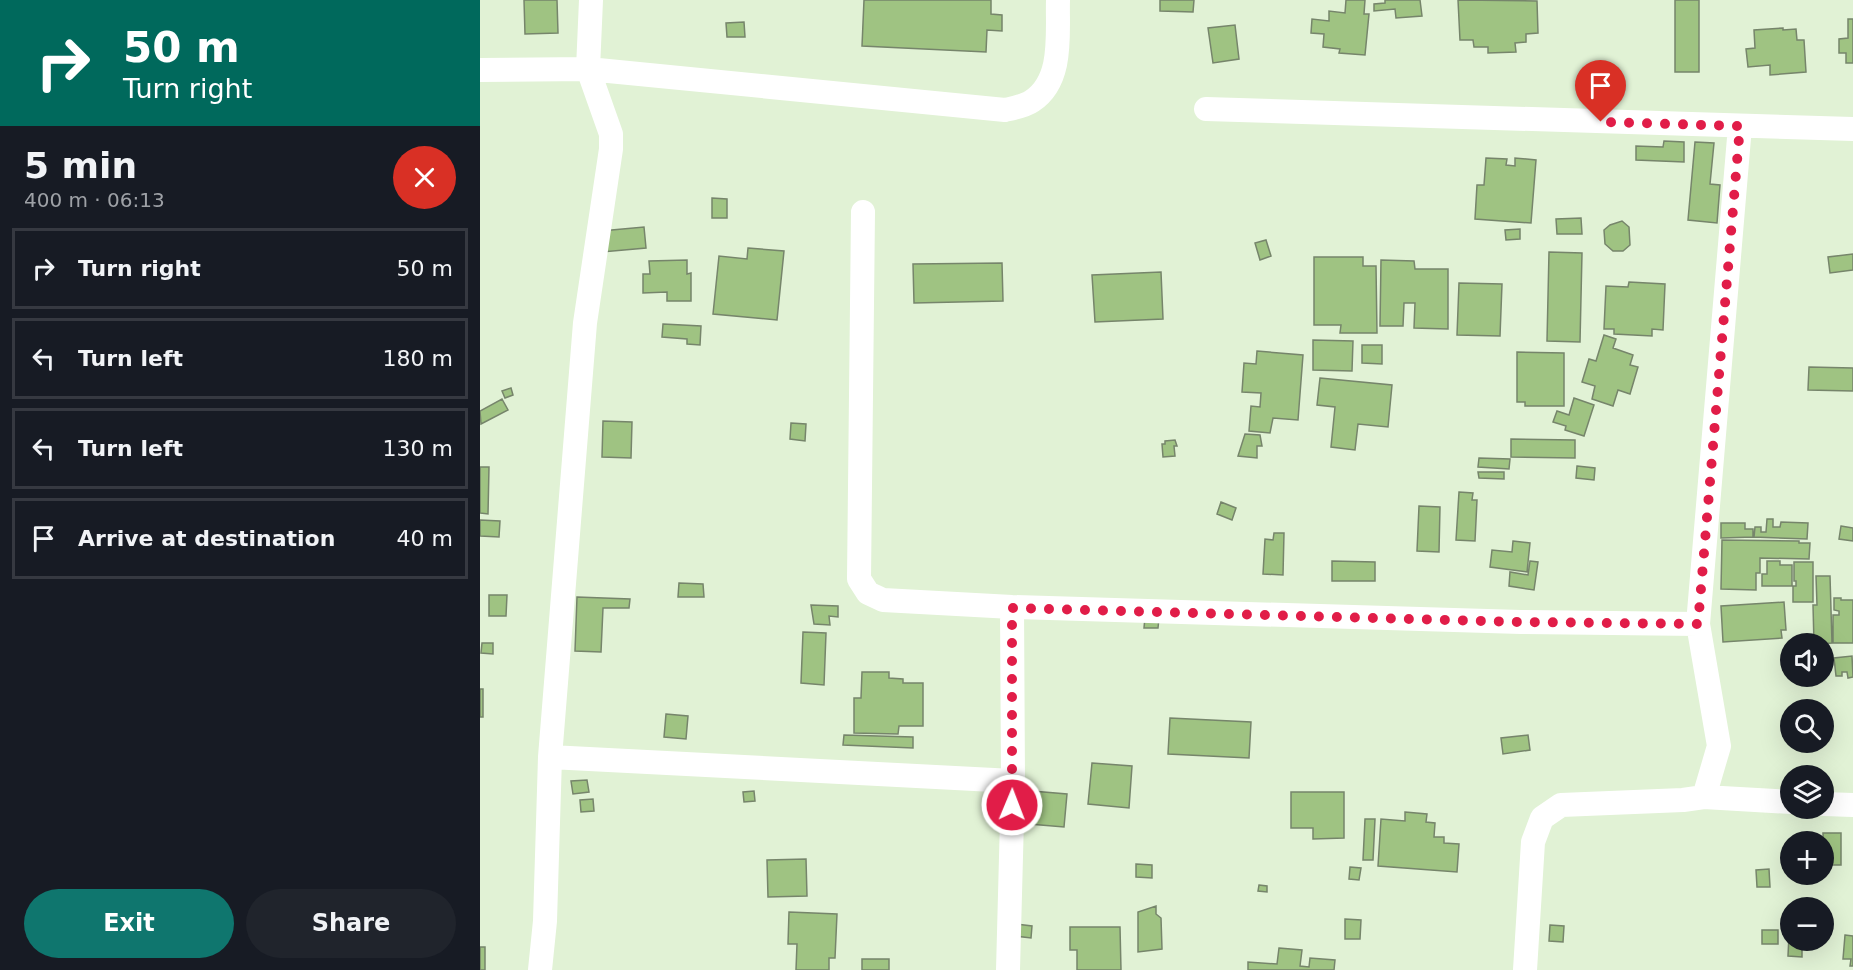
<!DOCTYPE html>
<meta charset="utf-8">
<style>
body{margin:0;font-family:"DejaVu Sans",sans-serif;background:#20242c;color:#f1f3f6;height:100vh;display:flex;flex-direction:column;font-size:22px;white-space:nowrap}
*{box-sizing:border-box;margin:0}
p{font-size:20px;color:#9ea1a6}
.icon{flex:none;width:33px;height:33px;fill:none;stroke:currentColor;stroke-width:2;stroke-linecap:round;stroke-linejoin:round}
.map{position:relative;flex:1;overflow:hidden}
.details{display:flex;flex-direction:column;background:#171b24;width:480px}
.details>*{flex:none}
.top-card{background:#00695c;color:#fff;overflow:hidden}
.buttons{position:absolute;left:1300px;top:633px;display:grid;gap:12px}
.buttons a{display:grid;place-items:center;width:54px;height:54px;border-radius:50%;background:#171b24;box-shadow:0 6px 24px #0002;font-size:30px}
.pin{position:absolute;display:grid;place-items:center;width:51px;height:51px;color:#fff;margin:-62px -26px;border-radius:50% 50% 50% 0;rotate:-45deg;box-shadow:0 0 6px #0007}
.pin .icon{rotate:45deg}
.me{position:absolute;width:66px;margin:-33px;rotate:1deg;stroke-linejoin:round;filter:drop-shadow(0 0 4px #0008)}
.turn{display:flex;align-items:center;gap:21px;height:126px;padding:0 24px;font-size:27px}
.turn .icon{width:78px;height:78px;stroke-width:2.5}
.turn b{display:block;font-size:42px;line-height:51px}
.round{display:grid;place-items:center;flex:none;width:63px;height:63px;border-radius:32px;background:#20242c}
.head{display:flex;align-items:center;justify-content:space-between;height:102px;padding:0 24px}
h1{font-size:36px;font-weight:800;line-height:45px}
.cta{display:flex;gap:12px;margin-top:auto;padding:12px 24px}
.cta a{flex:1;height:69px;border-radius:36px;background:#0f766e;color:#fff;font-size:24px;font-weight:800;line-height:69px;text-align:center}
.cta a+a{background:#20242c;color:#f1f3f6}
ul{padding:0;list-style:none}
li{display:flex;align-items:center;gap:18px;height:81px;margin:0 12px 9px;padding:0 12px;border:3px solid #363941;border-radius:0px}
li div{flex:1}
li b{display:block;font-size:22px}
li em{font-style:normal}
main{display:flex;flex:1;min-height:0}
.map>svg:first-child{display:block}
</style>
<main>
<section class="details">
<div class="top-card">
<div class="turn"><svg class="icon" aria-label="right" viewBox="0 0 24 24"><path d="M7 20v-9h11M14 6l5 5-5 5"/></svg><div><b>50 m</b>Turn right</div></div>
</div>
<div class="head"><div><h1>5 min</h1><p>400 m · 06:13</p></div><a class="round" style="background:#d93025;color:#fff"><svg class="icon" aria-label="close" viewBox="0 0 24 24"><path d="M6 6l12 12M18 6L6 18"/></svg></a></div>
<ul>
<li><svg class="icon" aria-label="right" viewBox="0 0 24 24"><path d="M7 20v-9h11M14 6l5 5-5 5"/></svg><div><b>Turn right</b></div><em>50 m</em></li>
<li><svg class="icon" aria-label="left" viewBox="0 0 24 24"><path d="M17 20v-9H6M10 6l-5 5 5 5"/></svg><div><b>Turn left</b></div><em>180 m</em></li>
<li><svg class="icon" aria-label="left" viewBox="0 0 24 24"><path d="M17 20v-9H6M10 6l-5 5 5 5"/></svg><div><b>Turn left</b></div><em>130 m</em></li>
<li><svg class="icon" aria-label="arrive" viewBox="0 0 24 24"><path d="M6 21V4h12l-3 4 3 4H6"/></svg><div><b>Arrive at destination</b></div><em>40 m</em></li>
</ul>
<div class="cta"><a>Exit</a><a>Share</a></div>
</section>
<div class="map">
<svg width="1373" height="970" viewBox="0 0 1373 970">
<rect width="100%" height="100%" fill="#e1f2d5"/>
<!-- building -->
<path fill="#9fc382" stroke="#76856b" stroke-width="1.5" d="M44,0H77L78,33L45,34Z
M384,0H511V14L522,15V31L507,30L506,52L382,46Z
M680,0H714L713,12L680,11Z
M866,0H885L884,14H889L885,55L859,53L860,49L843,47L844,34L831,33L832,19L849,21V11L865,13Z
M905,0H940L942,16L916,18L915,9L894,11V4L905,3Z
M978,0L1057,1L1058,33L1046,34V42L1035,43L1036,52L1008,53V47H994L993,40H980Z
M1195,0H1219V72H1195Z
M1368,19H1373V63H1366V53H1359V39L1368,38Z
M264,22L265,37H247L246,23Z
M755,25L759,59L733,63L728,28Z
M1303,28V30L1316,29L1317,40H1324L1326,72L1290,75V65L1268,67L1266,49L1275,48L1274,30Z
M1184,141L1204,142V162L1156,160V146L1183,147Z
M1215,142L1234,143L1230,184L1240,185L1237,223L1208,220Z
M1006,158L1027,159L1026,165L1035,166V158L1056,160L1051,223L995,219L997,185H1004Z
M232,198L247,199V218H232Z
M1101,218L1102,234H1077L1076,219Z
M1142,221L1149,227L1150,245L1143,251H1133L1125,244L1124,230L1130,225Z
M164,227L166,248L122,252L121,231Z
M1040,229V239L1026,240L1025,230Z
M786,240L791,256L780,260L775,243Z
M268,248L304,251L297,320L233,314L239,256L267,259Z
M1069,252L1102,253L1100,342L1067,341Z
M1373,254V270L1350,273L1348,257Z
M834,257H883V266H896L897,333H860L861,325H834Z
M207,260V274L211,273V301H187V292L163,293V274H170L169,261Z
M901,260L934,261L935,269H968V329L934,328L935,303H924L923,326H900Z
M522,263L523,301L434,303L433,264Z
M681,272L683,319L615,322L612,275Z
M1149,282L1185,284L1183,330L1172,329V336L1134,334V329H1124L1126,286L1148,287Z
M979,283L1022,284L1020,336L977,335Z
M183,324L221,326L220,345L207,344V339L182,337Z
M1124,335L1136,339L1133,348L1153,355L1150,365L1158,367L1150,394L1138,390L1133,406L1112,399L1115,386L1102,382L1109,359L1116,361Z
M833,340L873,341L872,371L833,370Z
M882,345H902V364L882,363Z
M777,351L823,355L818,420L793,418L790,433L769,431L771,406L780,407L781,393L762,392L764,363L776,364Z
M1037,352L1084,353V406H1045V402H1037Z
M1329,367L1373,368V391L1328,390Z
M840,378L912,385L908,427L878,424L875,450L851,447L855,407L837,405Z
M31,388L33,395L25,398L22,391Z
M1094,398L1114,405L1104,436L1085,430L1086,426L1073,422L1077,411L1089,415Z
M22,399L28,410L1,424L0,411Z
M123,421L152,422L151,458L122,457Z
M311,423L326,424L325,441L310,439Z
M765,434L780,435L782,446H777V458L758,456Z
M1031,439L1095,440V458L1031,457Z
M695,440L697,446H694L695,456L683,457L682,444H685V441Z
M999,458L1030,459L1029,469L998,467Z
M1097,466L1115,468L1114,480L1096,478Z
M0,467H9L8,514L0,513Z
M998,472H1024V479L999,478Z
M979,492L993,493L992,500H997L995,541L976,540Z
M741,502L756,508L752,520L737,514Z
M939,506L960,507L959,552L937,551Z
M1287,519H1293V527H1300L1301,522L1328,523L1327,539L1274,537L1275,527H1281V532H1286Z
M0,520L20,521L19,537L0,536Z
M1241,523H1265V529H1273V537L1241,538Z
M1361,526L1373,528V541L1359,539Z
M794,533H804L803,575L783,574L785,539L793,540Z
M1242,540L1319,541V543H1330L1329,559L1280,558V573H1276V590L1241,589Z
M1033,541L1050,543L1047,572L1010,567L1012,550L1032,552Z
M852,561L895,562V581H852Z
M1050,561L1058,562L1054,590L1029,586L1030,572L1048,575Z
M1287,561H1300V565H1312V586H1282V574H1287Z
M1314,562H1333V602H1313V586H1316V581H1314Z
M1336,576H1350L1352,643L1334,644L1333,605H1337Z
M199,583L223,584L224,597H198Z
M9,595H27L26,616H9Z
M97,597L150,599L149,608H123L121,652L95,651Z
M1354,598H1361V600H1373V643H1353V615H1359V611L1354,610Z
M1304,602L1306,630H1301L1302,638L1243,642L1241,606Z
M331,605L358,606V617L349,616L350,625L334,624Z
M665,617L679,618L678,628H664Z
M323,632L346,633L344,685L321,683Z
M2,643H13V654L1,653Z
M1372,656L1373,677L1368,678L1367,672H1362V676H1356L1354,658Z
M382,672H409V678L423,679V683H443V726H419L418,734L374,733V698H381Z
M0,689H3V717H0Z
M186,714L208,716L206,739L184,737Z
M690,718L771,722L769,758L688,754Z
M364,735L433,737V748L363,745Z
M1048,735L1050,750L1023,754L1021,738Z
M612,763L652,766L649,808L608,804Z
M107,780L109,792L93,794L91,781Z
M274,791L275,801L264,802L263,792Z
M552,791L587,794L584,827L549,824Z
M811,792H864V838L833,839V828H811Z
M113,799L114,811L101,812L100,800Z
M925,812L947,814L946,822L955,823L954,837H964V843L979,844L977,872L898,866L901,819L925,821Z
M885,819H895L893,860H883Z
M1343,833H1361V865H1344Z
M326,859L327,896L288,897L287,860Z
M656,864L672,865V878L656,877Z
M870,867L881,868L879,880L869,879Z
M1289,869L1290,887H1277L1276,870Z
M779,885L787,886V892L778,891Z
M676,906V914L681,918L682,949L658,952V912Z
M309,912L357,914L355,958H349V970H316L317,944H308Z
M865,919L881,920L880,939H865Z
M536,924L552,926L551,938L535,936Z
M1070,925L1084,926L1083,942L1069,941Z
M590,927H640L641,970H597V950H590Z
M1282,930H1298V944H1282Z
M1309,935H1311V940H1322V957L1308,956Z
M1365,935L1373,936V966H1370L1371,959H1363Z
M0,947H5V970H0Z
M799,948L822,950L820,966L829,967L830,958L855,960L854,970H768V962L797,964Z
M382,959H409V970H382Z"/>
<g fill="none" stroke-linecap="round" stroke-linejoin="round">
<!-- minor -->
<path stroke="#fff" stroke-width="24" d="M0,70L108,69L525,110C534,108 545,106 552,101C584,80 577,33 578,0
M726,109L1373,129
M383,212L379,579L388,593L403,600L532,607L1041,622L1218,624L1260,126
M70,757L533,781
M1224,797L1311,802
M1344,804L1373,805
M60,970L65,921L70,757L105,323L131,149V134L108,69L111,0
M528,970L533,781L532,607
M1045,970L1053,842L1062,818L1081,805L1203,800L1224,797L1239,746L1218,624"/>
</g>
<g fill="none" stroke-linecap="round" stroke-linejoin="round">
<!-- route -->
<path stroke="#e11d48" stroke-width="10" stroke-dasharray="0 18" d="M532,805V608L1041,622L1218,624L1260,126L1121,122"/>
</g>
</svg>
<div class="buttons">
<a><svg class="icon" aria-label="sound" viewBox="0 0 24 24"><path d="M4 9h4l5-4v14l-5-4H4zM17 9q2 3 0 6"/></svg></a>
<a><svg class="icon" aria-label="search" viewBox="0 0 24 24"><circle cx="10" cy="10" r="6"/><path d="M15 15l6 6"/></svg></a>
<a><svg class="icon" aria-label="layers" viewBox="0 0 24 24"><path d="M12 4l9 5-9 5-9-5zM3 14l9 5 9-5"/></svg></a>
<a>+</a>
<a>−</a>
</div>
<div class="pin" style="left:1121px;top:122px;background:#d93025"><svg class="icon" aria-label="arrive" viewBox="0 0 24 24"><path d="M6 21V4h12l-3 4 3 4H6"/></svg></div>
<svg class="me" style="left:532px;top:805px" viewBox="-20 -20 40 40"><circle r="17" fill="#e11d48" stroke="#fff" stroke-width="3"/><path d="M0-11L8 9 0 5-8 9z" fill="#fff"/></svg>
</div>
</main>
